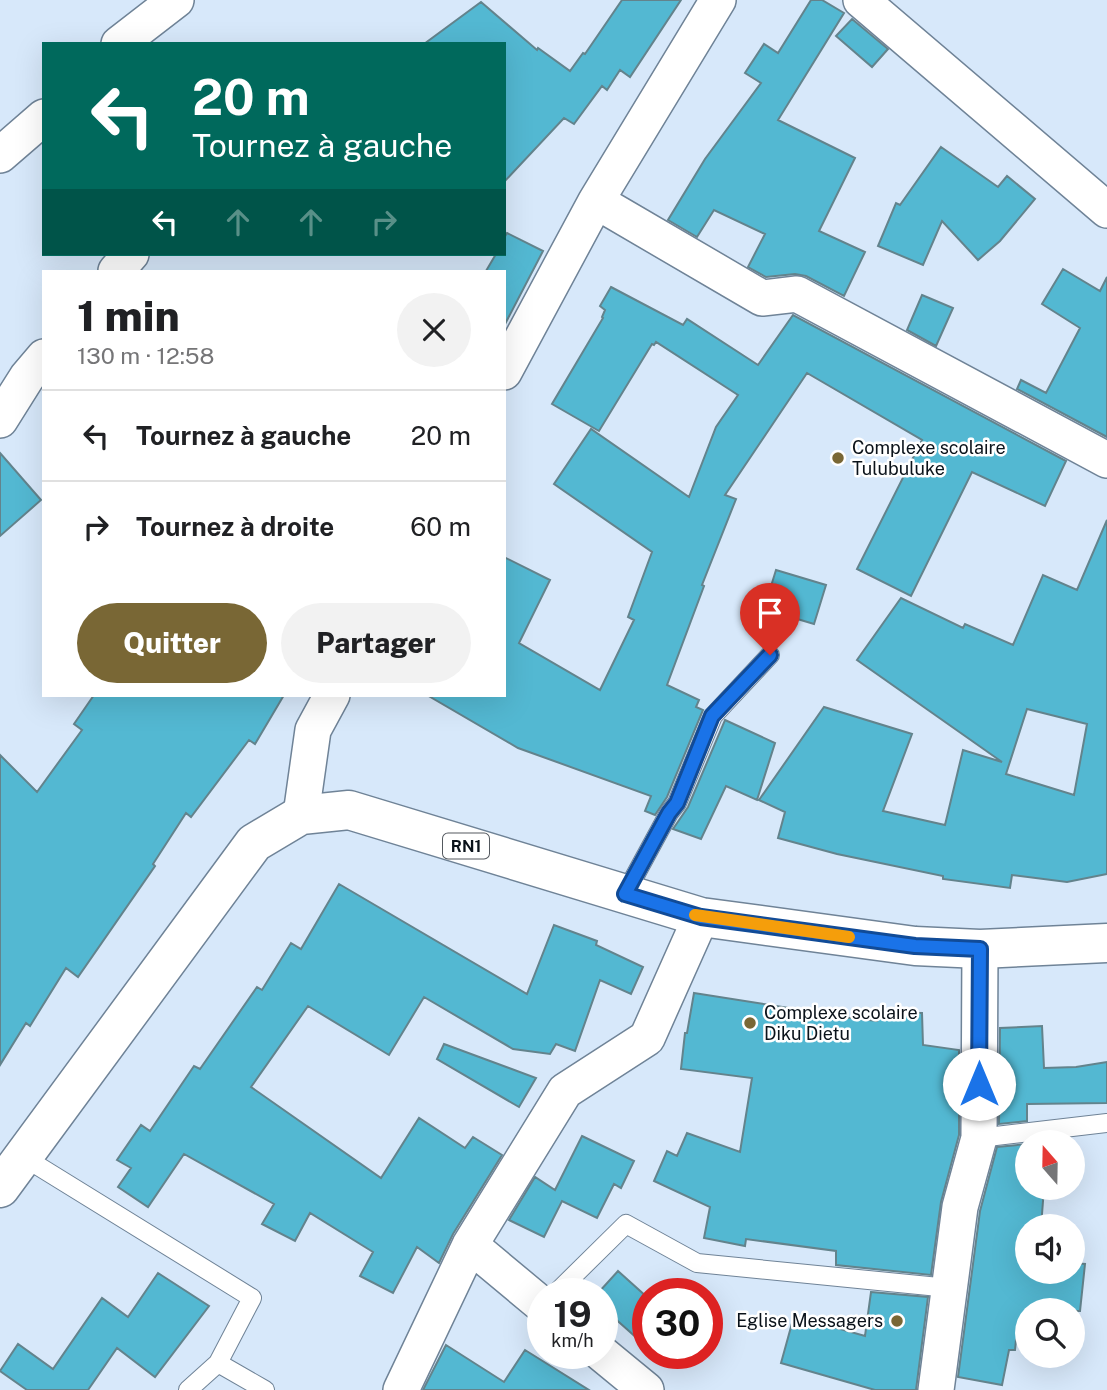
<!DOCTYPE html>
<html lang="fr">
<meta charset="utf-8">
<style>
body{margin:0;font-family:"Public Sans",sans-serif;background:#f2f2f2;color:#202124;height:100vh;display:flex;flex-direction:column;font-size:26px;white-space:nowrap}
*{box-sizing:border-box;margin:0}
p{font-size:23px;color:#757577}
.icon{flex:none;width:38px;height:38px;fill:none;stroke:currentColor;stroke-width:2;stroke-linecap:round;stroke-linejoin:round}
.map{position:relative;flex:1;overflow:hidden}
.details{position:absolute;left:42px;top:270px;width:464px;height:427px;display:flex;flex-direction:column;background:#fff;border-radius:0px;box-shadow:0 7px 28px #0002}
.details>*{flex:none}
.hud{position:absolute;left:42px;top:42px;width:464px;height:214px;border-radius:0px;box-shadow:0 7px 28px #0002;background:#00695c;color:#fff;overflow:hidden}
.needle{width:46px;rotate:340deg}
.buttons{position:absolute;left:1015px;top:1130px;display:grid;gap:14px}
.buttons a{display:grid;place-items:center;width:70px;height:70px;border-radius:50%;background:#fff;box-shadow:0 7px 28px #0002;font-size:35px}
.speed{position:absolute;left:527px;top:1278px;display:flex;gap:14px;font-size:35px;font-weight:700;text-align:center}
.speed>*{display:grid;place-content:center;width:91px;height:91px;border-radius:50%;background:#fff;box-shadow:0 7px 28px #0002;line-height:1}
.speed small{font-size:18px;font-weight:400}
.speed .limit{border:10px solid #d22;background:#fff;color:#111}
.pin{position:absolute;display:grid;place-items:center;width:60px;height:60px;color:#fff;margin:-72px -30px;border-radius:50% 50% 50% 0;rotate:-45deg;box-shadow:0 0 7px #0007}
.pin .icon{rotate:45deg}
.me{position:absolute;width:77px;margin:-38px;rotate:0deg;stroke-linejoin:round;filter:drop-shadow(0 0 5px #0008)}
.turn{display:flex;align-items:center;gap:24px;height:147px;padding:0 35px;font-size:32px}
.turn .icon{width:91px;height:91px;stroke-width:2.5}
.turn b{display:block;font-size:49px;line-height:60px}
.lanes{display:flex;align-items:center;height:66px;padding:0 35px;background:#0003;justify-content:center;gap:35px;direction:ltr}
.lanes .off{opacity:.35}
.round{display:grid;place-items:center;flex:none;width:74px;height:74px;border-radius:37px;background:#f2f2f2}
.summary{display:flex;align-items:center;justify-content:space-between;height:119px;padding:0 35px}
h1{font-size:42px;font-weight:800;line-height:52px}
.primary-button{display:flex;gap:14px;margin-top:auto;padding:14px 35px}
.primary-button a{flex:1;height:80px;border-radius:42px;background:#796735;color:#fff;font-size:28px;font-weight:800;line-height:80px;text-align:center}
.primary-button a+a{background:#f2f2f2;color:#202124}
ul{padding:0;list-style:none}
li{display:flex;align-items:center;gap:21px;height:91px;padding:0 35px;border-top:2px solid #e0e0e0}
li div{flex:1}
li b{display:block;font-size:26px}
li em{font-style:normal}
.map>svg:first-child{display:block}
</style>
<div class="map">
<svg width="1107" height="1390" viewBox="0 0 1107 1390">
<rect width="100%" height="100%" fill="#d7e8fa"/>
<!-- building -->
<path fill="#53b8d2" stroke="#63838c" stroke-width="2" fill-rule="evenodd" d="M622,0H681L630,77L620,70L607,90L602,86L574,124L564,118L504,182V44H424L481,2L537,50L538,48L570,71L583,53L585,54Z
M811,0H822L844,13L778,120L855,158L819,231L865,252L844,296L806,276L795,274L766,277L748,267L765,234L714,210L697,237L668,220L705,159L761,83L745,73L764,44L778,53Z
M852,19L888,49L872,67L836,36Z
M941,147L998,187L1007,176L1035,199L1000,241L978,260L942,221L923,265L878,246L896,203L900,205Z
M507,233L543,251L504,326V271H486L496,254H504V238Z
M1063,269L1100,291L1107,277V437L1017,389L1021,380L1046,393L1080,328L1042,304Z
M611,287L683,325L687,319L758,365L793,315L1066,461L1045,506L972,472L911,596L857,569L922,440L807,373L725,495L736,499L702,585L704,586L667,685L699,700L696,707L703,710L667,797L655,815L645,811L651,796L518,748L427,695H504V557L550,580L519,643L600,690L634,620L628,617L652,552L554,484L591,429L689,497L716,427L738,395L656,342L654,345L652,344L599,431L552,404L603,318L602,317L605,310L600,306Z
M922,295L953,308L936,346L907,330Z
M0,453L41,500L0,536Z
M1107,520V874L1067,882L1012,875L1010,888L943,879V876L837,854L778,838L785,812L759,800L824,707L912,734L883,811L945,825L963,750L1002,762L857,660L901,598L963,628L965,624L1013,645L1043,575L1077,590ZM1027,709L1087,724L1074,795L1006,774Z
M776,570L826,585L814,624L764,609Z
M94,695H284L255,744L249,740L191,817L186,813L153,864L155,866L78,977L66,968L30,1026L26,1023L0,1065V755L37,792L82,730L74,724Z
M725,720L775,743L757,800L726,786L701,839L673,829L688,807Z
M339,884L527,994L554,925L597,941L596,945L643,967L631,994L600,980L575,1051L556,1044L550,1054L513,1049L424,997L389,1055L308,1006L251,1087L381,1178L419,1118L465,1148L473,1137L502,1155L453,1234L439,1263L417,1247L393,1293L360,1276L373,1252L310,1213L295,1241L262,1224L274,1204L184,1154L148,1207L118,1187L131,1168L117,1160L141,1125L150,1131L194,1066L200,1069L257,987L262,990L291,943L301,949Z
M694,993L796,1009V1012L877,1021V1012L922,1013L923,1045L959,1050V1135L941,1202L931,1275L836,1265V1251L746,1239L745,1246L704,1238L710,1207L654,1181L667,1151L677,1156L687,1133L740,1152L752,1078L681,1069L685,1033H687Z
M1042,1026L1044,1068L1076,1067L1107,1062V1103L1027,1104V1121L999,1124L1000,1028Z
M444,1044L536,1078L519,1107L437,1059Z
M582,1136L634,1161L621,1188L614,1184L597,1218L562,1201L544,1237L509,1220L535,1177L555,1190Z
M1027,1144V1188H1044L1041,1227H1027V1272H1073V1263L1085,1264L1080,1311H1027V1342L1016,1340L1015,1350H1009L1002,1385L958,1377L980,1211L997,1147Z
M618,1271L648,1298V1348L602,1307V1293H598Z
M158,1273L209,1306L155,1377L117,1348L88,1390H27L0,1371L18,1344L53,1369L102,1298L128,1317Z
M871,1292L928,1297L916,1390H875L781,1363L794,1316L865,1336Z
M446,1345L504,1382L525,1350L589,1390H423Z"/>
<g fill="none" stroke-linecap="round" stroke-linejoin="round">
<!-- service casing -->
<g stroke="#6f8397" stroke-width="20">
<path id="service" d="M625,894L669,813L677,803L713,716L770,655
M979,1138L1107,1123
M22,1156L252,1298L218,1363L188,1390
M556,1293L626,1224L697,1263L949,1288
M218,1363L265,1390"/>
</g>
<!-- minor casing -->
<g stroke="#6f8397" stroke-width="38">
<path id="minor" d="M861,0L1107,210
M119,44L176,0
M0,155L44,117
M596,201L762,298L797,294L1107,460
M116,271L131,254
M504,372L596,201L718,0
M0,420L27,377L44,357
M301,815L313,730L332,695
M470,1245L542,1305
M601,1353L646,1390
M401,1390L470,1245L565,1091L647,1038L701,917
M936,1390L960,1207L979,1138L980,949"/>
</g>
<!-- trunk casing -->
<g stroke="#6f8397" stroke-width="41">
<path id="trunk" d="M0,1188L254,843L301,815L349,810L701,917L915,946L980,949L1107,943"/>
</g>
<!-- service -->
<use href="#service" stroke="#fff" stroke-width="18"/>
<!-- minor -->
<use href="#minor" stroke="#fff" stroke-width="35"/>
<!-- trunk -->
<use href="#trunk" stroke="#fff" stroke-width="38"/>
</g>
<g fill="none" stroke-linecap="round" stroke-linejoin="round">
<!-- route casing -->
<g stroke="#114b97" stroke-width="18">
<path id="route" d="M770,655L712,716L677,803L669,813L625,894L701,917L915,946L980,949L979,1084"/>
</g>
<!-- route -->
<use href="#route" stroke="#1a73e8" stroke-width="12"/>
<!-- slow -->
<path stroke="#f59e0b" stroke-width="12" d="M695,915L849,937"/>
</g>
<!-- markers -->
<g fill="#796735" stroke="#fff" stroke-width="2.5">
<circle cx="838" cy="458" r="7"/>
<circle cx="750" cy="1023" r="7"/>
<circle cx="897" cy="1321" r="7"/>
</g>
<g text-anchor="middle" stroke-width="5" stroke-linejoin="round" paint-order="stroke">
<!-- shield labels -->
<rect fill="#fff" stroke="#54595f" stroke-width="2" x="443" y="833.5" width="46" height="25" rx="5"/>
<g font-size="16" font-weight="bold" fill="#0a121a">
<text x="466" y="852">RN1</text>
</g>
<!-- poi labels -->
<g font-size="18" fill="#0a121a" stroke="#fff" text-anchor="start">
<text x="852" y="454">Complexe scolaire<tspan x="852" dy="21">Tulubuluke</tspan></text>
<text x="764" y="1019">Complexe scolaire<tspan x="764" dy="21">Diku Dietu</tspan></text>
<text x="883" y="1327" text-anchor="end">Eglise Messagers</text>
</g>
</g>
</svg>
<div class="buttons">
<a><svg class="needle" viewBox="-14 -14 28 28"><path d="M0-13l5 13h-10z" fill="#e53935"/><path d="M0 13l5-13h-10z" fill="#757577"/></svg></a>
<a><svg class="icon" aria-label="sound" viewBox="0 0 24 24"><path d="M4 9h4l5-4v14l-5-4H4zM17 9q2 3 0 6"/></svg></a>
<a><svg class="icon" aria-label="search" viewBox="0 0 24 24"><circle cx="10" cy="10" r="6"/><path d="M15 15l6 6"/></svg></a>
</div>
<div class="speed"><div>19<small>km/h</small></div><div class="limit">30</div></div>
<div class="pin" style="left:770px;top:655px;background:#d93025"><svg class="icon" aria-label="arrive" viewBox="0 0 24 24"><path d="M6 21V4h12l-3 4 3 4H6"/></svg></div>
<svg class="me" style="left:979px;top:1084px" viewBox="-20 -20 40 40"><circle r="19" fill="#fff"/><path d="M0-13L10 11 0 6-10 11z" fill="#1a73e8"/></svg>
<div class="hud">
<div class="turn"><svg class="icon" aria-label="left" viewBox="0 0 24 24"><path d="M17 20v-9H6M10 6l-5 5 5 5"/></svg><div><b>20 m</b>Tournez à gauche</div></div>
<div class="lanes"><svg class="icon" aria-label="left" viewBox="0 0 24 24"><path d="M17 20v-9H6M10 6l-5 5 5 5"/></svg><svg class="icon off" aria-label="ahead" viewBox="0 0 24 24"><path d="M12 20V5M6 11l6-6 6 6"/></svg><svg class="icon off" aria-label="ahead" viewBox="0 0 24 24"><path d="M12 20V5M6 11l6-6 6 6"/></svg><svg class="icon off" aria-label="right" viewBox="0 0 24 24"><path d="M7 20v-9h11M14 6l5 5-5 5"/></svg></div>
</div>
<section class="details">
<div class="summary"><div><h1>1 min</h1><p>130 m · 12:58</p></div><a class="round"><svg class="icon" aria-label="close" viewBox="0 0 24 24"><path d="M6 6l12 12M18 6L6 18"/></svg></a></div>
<ul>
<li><svg class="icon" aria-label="left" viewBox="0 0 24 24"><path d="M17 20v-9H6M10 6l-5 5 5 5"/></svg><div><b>Tournez à gauche</b></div><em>20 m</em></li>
<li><svg class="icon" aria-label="right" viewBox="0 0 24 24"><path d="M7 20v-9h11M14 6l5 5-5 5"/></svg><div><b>Tournez à droite</b></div><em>60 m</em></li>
</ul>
<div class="primary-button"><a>Quitter</a><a>Partager</a></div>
</section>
</div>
